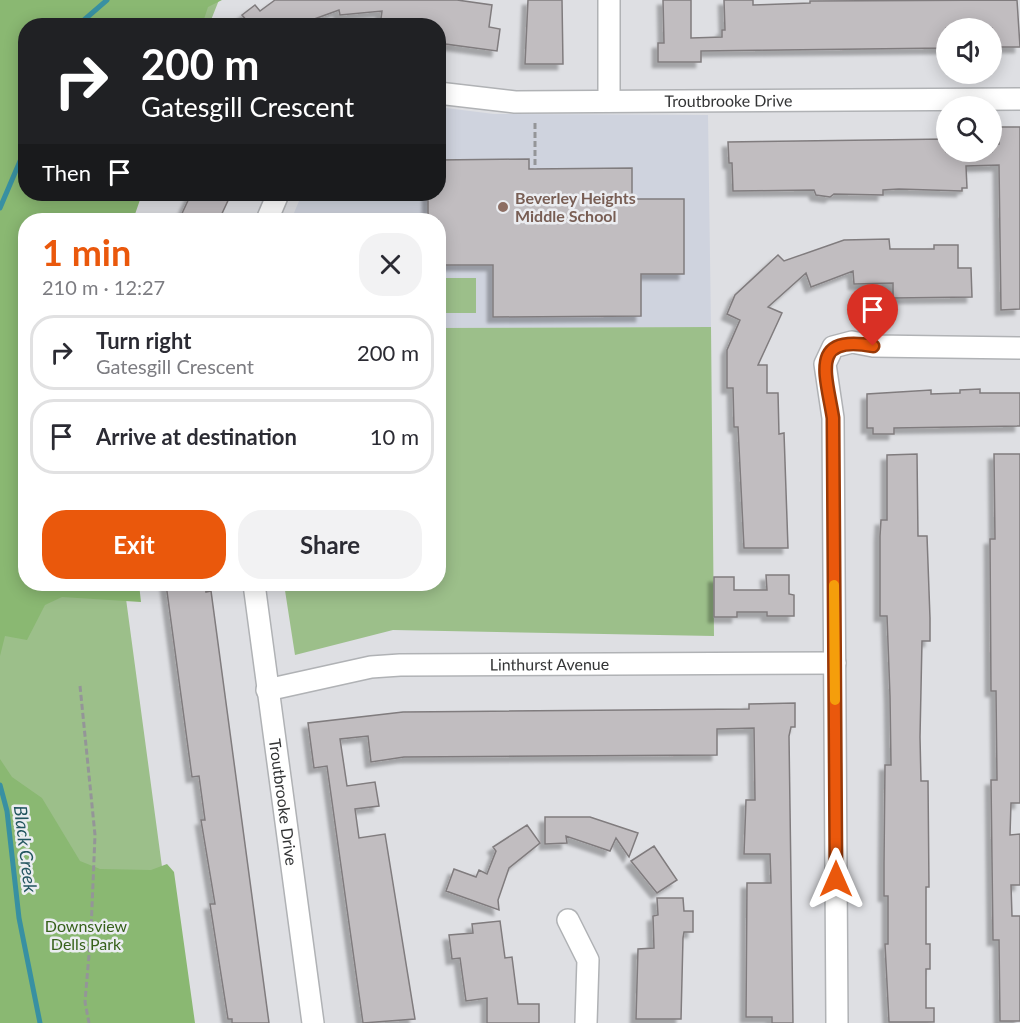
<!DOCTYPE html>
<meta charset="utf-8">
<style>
body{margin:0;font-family:Lato,sans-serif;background:#f2f2f3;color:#2b2b33;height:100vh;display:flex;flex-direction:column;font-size:22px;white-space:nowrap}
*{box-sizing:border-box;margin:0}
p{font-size:20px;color:#7c7c81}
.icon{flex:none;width:33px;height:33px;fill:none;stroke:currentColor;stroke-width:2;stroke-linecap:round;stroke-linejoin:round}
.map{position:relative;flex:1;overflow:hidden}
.details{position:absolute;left:18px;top:213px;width:428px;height:378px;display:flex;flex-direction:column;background:#fff;border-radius:24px;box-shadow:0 3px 15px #0003}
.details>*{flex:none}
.banner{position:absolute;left:18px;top:18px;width:428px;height:183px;border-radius:24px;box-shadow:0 3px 15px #0003;background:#202124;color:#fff;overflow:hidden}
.fabs{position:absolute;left:936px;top:18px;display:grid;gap:12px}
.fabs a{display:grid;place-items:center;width:66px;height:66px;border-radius:50%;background:#fff;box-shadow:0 3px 15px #0003;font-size:30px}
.pin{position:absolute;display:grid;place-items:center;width:51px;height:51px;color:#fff;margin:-62px -26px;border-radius:50% 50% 50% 0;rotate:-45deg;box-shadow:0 0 6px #0007}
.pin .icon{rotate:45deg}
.me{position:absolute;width:66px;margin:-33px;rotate:0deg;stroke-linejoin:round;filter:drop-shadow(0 0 4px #0008)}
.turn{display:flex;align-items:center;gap:21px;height:126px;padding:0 24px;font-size:27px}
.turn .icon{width:78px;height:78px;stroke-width:2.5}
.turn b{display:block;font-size:42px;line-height:51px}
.then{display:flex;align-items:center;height:57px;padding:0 24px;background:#0003;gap:12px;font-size:22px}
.round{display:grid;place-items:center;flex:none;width:63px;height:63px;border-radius:24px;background:#f2f2f3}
.head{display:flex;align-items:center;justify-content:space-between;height:102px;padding:0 24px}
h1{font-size:36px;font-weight:700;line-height:45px;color:#ea580c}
.cta{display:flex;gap:12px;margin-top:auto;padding:12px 24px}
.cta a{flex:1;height:69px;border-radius:24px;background:#ea580c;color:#fff;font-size:24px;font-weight:700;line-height:69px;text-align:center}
.cta a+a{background:#f2f2f3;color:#2b2b33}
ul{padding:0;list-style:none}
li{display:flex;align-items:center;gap:18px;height:75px;margin:0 12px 9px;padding:0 12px;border:3px solid #e1e1e2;border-radius:24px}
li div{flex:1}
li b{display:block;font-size:22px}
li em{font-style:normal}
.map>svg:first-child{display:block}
</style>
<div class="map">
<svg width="1020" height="1023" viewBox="0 0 1020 1023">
<defs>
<filter id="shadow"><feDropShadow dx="-5.5" dy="5.5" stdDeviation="1.5" flood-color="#0004"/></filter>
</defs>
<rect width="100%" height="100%" fill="#dedfe3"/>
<!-- built -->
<path fill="#cfd3de" d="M438,107L494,114L708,115L711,327L438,328V220H291L302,194H438Z"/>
<!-- green -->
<path fill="#9cbf8a" d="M0,0H219L209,25L26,26V584H124L183,1023H0Z
M438,278H476V313H438Z
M711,327L714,636L393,630L295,655L284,584H438V328Z"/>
<!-- forest -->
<path fill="#8ab872" d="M0,0H222L208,7L202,25L26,26V194H142L133,220H26V584H139L141,602L62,597L45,605L27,640L5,636L0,656Z
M0,759L12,777L42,798L80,861L100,869L151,870L167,864L174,872L195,1023H0Z"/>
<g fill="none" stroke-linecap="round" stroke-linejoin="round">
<!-- stream -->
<path stroke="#3890a2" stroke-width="5" d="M77,26L107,0
M0,208L26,147
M0,785L7,811L19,918L40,1023"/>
</g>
<!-- building -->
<path fill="#c1bdc0" stroke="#807c7e" stroke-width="1.5" filter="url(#shadow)" d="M275,0H457L492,5L489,27L500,29L497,51L438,43V26H380L382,11L340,15L339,10L295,26H241L247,21L242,15L255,5L260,11Z
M528,0H562L563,64H525Z
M663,0H691V38L722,37V30H725L724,0H753V5L810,3V1L1017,0L1020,47H992V28H946V48L701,51V62H658V43H664Z
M999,127H1020V309L1001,310L999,165L966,166L967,188H962V191L899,189L883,190V195L834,194L830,197L816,195L814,190L733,191L732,163H729L728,142L946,139V152H992V144H999Z
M529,159V169L632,168V199H684V274H641V316L493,317V265H438V220H428V194H438V160Z
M191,194H231L219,220H179Z
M889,239L890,249H934V245H958V268H971L972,297L893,298V283L854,284L853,271L811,287L806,273L768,307L782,313L758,365H767V393H778L779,434L784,433L788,548H744L738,427H734L733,388H727V350L740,320L727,314L735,295L778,255L784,261L844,240Z
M980,389V393H1020V426L894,428V434H873V428H867V394L931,390V394L960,393V390Z
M917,454L918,536H927L930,618V641H922L920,737L921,781H928L929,887H926V944H930V969H926V1008H934V1022H889L885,944H888V896H884V863L885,765H891L890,696L887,616H880V536L881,520H887V455Z
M994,454H1020V803H1011L1010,835L1020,834V885H1011L1012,916H1020V1021H1000L999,940H993L991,780H997L996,691H991L990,539H995Z
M766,575H789V594L794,595V616H767V612H737V617H714V577H734V590H767Z
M166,584H205L206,592L211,591L269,1023H232V1019H228L210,904H215L201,820H205L199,776L192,777Z
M795,703V727H791L789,736L793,1023H772V1017H746L747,883H771L770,854H744L746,800H755L754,728L717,729V755L404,757L371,762L368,736L340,739L347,786L375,782L379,806L355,809L359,838L385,834L415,1019L363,1023L327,766L314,768L308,723L403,712L749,709V704Z
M545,817H590L638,833L629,857L616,838L610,851L566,836L567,843L545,844Z
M527,825L540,843L509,868L498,900L499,910L446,891L454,869L476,877L479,870L487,874L496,851L493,847Z
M654,846L677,880L657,893L631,861Z
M657,898H683L684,911H693V932H684L683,938L681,1019H636L638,949L654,948L653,916L658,915Z
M500,921L505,958L512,957L518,1004H539V1023H487V998L466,1001L460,958L452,959L449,935L473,933L472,924Z"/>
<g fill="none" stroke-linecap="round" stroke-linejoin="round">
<!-- minor casing -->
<g stroke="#b0b2b5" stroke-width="24">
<g id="minor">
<path d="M609,0V101"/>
<path id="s1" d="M438,93L515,102L1020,99"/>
<path d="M267,220L278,194"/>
<path id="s2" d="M254,584L313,1023"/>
<path id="s3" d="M267,690L371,667L400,665L835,663"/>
<path d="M568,920L588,960L586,1023"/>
<path d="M837,1023L833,418L825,364L833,347L852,342L873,346L1020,348"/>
</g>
</g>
<!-- path -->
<path stroke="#949598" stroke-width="3" stroke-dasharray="6 3" stroke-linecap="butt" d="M535,123V169
M80,686L95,835L91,931L85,1002L89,1023"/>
<!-- minor -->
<use href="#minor" stroke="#fff" stroke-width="21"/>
</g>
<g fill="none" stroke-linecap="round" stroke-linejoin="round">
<!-- route casing -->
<g stroke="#983908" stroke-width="15">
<path id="route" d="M836,879L833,418C826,374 809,334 873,346"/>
</g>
<!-- route -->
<use href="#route" stroke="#ea580c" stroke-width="10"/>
<!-- slow -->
<path stroke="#f59e0b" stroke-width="10" d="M834,585L835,700"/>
</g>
<!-- markers -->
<circle fill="#8d6e63" stroke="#ebedf1" stroke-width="2" cx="503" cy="207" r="6"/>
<g text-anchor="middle" stroke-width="5" stroke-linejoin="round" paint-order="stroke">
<!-- street labels -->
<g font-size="16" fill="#333435" stroke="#ebedf1">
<text dy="6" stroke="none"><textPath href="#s1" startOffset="291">Troutbrooke Drive</textPath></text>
<text dy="6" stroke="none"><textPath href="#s3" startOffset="285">Linthurst Avenue</textPath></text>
<text dy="6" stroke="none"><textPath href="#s2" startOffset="220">Troutbrooke Drive</textPath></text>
</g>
<!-- education labels -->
<g font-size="16" font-weight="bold" fill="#785e54" stroke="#ebedf1" text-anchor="start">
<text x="515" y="204">Beverley Heights<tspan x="515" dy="18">Middle School</tspan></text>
</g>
<!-- park labels -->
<g font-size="16" fill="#37611b" stroke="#ebedf1">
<text x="86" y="932">Downsview<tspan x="86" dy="18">Dells Park</tspan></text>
</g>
<!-- water labels -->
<g font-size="18" font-style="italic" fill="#23555f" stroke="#ebedf1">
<text transform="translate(25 849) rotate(83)" y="6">Black Creek</text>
</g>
</g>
</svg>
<div class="fabs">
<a><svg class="icon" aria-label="sound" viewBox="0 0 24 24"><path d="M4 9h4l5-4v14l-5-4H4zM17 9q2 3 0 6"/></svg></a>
<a><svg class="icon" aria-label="search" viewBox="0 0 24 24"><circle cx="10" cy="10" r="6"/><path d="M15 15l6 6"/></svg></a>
</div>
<div class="pin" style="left:873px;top:346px;background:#d93025"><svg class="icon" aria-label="arrive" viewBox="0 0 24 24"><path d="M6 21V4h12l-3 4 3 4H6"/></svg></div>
<svg class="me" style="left:836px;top:879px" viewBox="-20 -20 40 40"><path d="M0-17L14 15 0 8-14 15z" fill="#ea580c" stroke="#fff" stroke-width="4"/></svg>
<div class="banner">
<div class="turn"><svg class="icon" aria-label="right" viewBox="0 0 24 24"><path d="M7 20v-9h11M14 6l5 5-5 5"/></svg><div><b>200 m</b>Gatesgill Crescent</div></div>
<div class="then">Then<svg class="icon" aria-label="arrive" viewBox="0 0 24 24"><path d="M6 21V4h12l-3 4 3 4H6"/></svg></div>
</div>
<section class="details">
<div class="head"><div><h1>1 min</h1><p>210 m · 12:27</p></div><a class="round"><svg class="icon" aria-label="close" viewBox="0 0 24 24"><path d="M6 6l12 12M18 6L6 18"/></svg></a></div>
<ul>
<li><svg class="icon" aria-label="right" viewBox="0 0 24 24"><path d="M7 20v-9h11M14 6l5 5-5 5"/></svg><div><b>Turn right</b><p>Gatesgill Crescent</p></div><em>200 m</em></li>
<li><svg class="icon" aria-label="arrive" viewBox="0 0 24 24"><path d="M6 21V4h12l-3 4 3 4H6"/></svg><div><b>Arrive at destination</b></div><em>10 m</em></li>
</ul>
<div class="cta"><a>Exit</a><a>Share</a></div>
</section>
</div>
